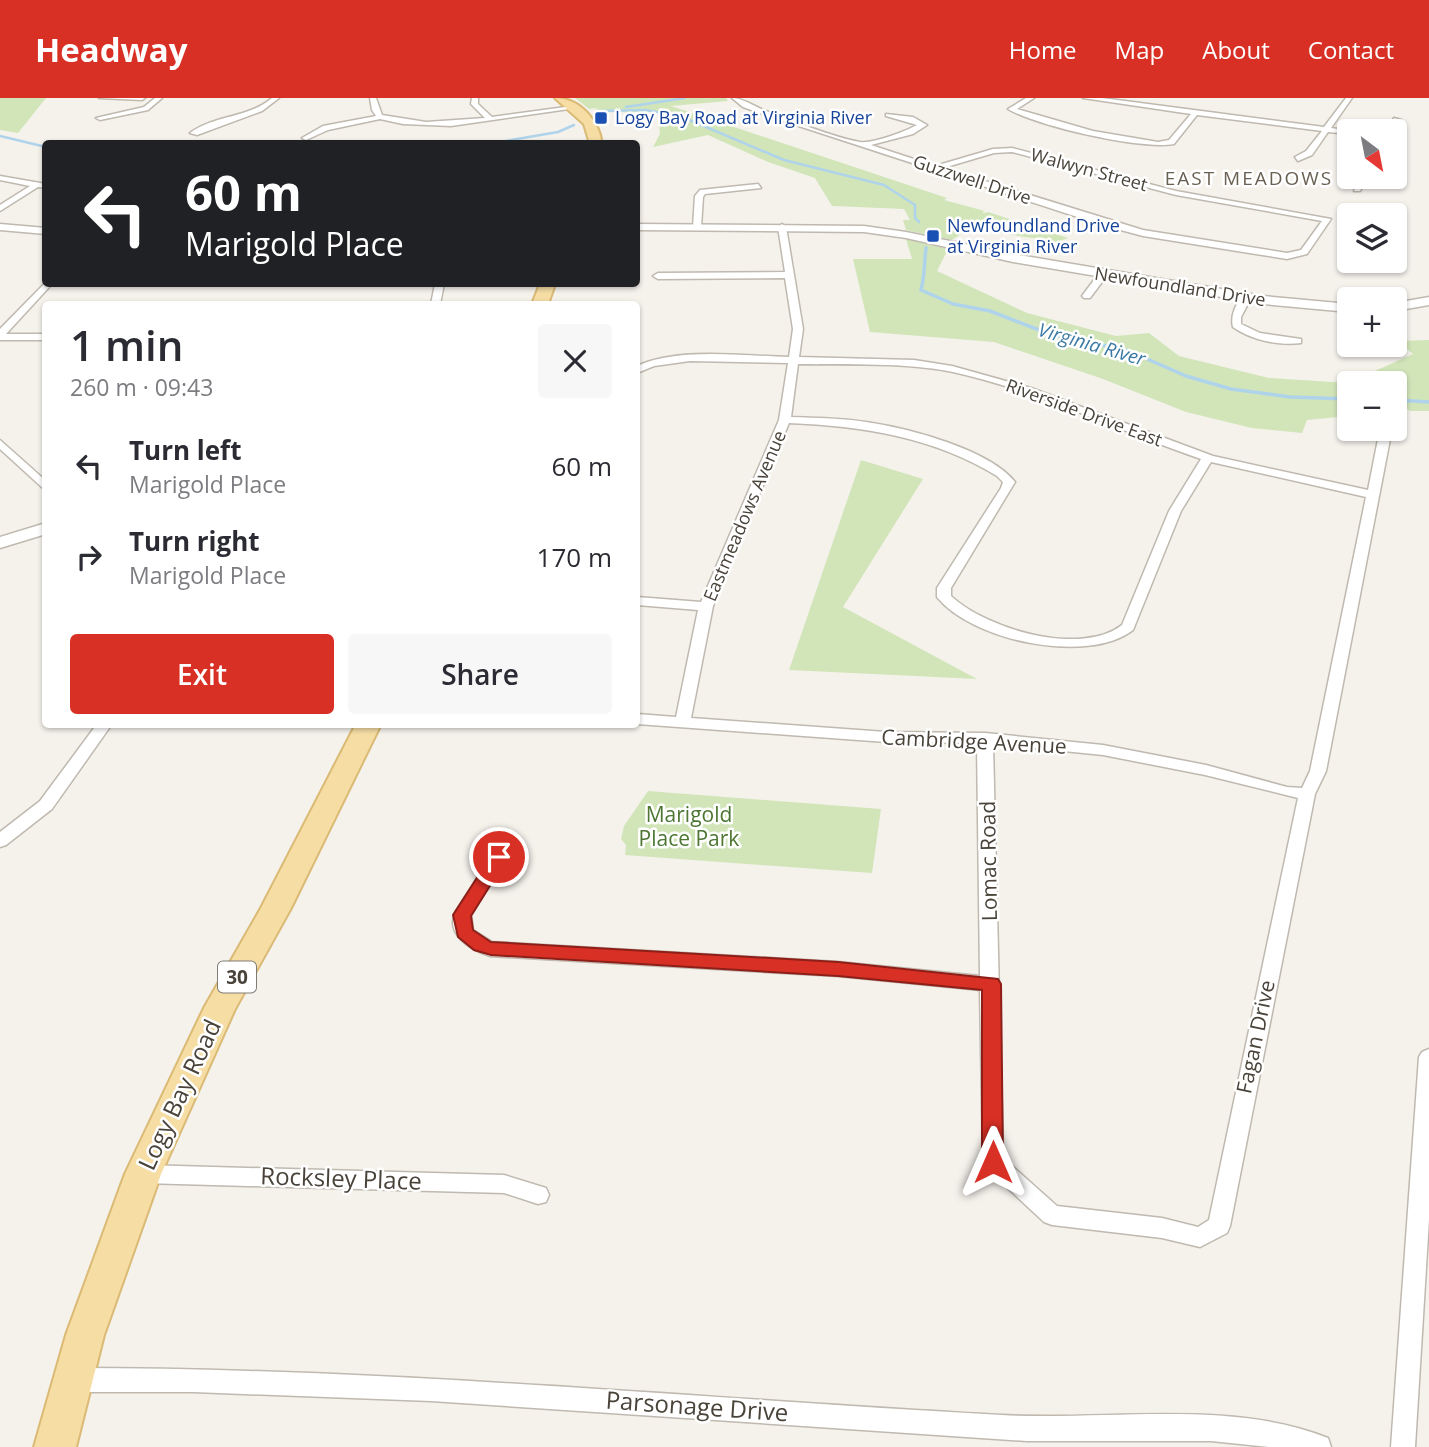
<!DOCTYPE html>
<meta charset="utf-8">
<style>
body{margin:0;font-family:"Open Sans",sans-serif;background:#f7f7f7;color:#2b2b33;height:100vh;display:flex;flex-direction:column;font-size:26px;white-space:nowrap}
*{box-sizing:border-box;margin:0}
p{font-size:23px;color:#7c7c81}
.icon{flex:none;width:38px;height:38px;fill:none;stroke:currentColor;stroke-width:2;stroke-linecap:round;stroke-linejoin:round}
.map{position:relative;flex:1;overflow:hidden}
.sheet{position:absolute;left:42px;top:203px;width:598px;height:427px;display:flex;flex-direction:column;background:#fff;border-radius:7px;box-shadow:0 2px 5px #0004}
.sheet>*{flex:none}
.hud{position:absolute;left:42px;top:42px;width:598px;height:147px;border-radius:7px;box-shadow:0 2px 5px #0004;background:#202124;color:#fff;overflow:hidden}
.needle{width:46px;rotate:148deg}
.buttons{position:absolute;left:1337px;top:21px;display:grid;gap:14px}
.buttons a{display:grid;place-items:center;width:70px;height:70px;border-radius:7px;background:#fff;box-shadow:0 2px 5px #0004;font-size:35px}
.pin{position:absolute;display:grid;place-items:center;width:60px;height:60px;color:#fff;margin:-30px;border:4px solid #fff;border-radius:50%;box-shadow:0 2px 7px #0007}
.me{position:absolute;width:77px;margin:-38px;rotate:0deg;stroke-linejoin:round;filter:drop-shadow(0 0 5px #0008)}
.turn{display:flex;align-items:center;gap:24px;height:147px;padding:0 28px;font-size:32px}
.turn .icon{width:91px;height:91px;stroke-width:2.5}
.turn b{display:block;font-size:49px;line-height:60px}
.round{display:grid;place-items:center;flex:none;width:74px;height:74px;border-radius:7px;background:#f7f7f7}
.summary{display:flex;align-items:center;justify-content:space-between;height:119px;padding:0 28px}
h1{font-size:42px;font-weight:600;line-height:52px}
.action{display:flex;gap:14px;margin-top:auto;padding:14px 28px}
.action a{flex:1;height:80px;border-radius:7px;background:#d93025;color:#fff;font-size:28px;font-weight:600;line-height:80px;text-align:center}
.action a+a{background:#f7f7f7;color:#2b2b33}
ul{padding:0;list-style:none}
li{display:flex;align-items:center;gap:21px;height:91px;padding:0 28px}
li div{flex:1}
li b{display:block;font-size:26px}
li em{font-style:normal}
header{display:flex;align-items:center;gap:42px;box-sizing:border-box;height:98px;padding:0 35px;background:#d93025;color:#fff}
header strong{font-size:33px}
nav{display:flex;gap:38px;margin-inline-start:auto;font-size:24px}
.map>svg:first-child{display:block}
</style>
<header>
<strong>Headway</strong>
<nav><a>Home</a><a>Map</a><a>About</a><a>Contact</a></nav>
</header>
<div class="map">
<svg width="1429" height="1349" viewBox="0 0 1429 1349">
<rect width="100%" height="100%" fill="#f5f2ec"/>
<!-- green -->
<path fill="#d1e5b9" d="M0,0H46L18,35L0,32Z
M575,0H726L728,3L671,8L947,100L944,102L985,113L982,114L984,115L988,114L1068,140L1057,144L970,130L952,142L906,132L903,122H910L904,111L832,108L815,80L768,64L708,37L653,49L660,36L658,15C642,12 605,17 595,12L598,10L589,11Z
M906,141L948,151L937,173L1027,215L1116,238L1149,235L1179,258L1269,280L1348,285L1413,256L1397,243L1429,242V313H1410L1404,309L1406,299L1400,297L1395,301V285H1349V318L1307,322L1302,335L1252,330L1186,314L1103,281L994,244L870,234L853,161H912Z
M861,362L923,381L843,509L977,581L789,572Z
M648,693L881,711L872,775L625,757L626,747L621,741L624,728Z"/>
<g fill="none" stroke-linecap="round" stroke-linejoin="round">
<!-- stream-far1 -->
<path stroke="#afd3eb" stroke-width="2.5" d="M626,9L685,0
M597,13L645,12L680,18L784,62L884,87L915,107V120L919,124
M0,38L46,49
M488,46L558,34L574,27
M926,152V149"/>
<!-- stream -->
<path stroke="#afd3eb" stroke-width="3.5" d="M926,150C924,166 925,177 921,192L953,206L990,213L1047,235L1129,253L1186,278L1231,291L1290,299L1349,301
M1395,302L1429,304"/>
<!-- minor casing -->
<g stroke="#bfb9af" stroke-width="3">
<path id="minor" d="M99,0H145L142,2Z
M155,0H162L148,12L100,22L96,20L144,9Z
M272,0H279L262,13L197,37L190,35C214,17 249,20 272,0Z
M370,0H376L382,17L426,24L485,20L471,6L472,0H478V6L492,19L573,8L576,10L451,28L403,26L380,21L328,32L306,42L302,40L323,28L376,18L372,12Z
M732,0C743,0 755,9 766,13C794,23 832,39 860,44C873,46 906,33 917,27L886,18V16L913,19L927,27L913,36L871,47L935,68L993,51L1012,50L1176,93L1331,121L1307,156L1287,161L1143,138L1102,127L765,17L743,9ZM1012,54L1176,97L1322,123L1301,152L1287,155L1143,132L943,70L994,55Z
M1026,0H1034L1017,11L1093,33L1158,44L1169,42L1191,16L1083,0H1102L1324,29L1346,0H1352L1331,30L1352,33L1349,36L1328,34L1312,57L1298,63L1295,59L1306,53L1322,33L1197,17L1174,46C1140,52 1037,28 1008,11Z
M1394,20L1401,22L1394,33H1388Z
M0,78L46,86V90L38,89L0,113V107L30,88L0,82Z
M1360,79H1368L1360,93H1354Z
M758,86L761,90L705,96L703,99L701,129L697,132L693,129L695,98L700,92Z
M782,126L786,129L803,231L799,259L914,262L952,268L1031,290L1213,358L1368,392L1380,331H1392L1326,673L1315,696L1230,1128L1227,1135L1200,1149L1162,1140L1052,1127L1044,1124L986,1070L983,1064L980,892L838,878L490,858C471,852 444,836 456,813L493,755H505L507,759L471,817L473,832L492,844L838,864L980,878L977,645L886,644L637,626V616L676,619L698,512L637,507V499L701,504L779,322L788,265L690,263L654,268L637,275V268C679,249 743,258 789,259L793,231L785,180L658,181L653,178L658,175L785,174L778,129ZM798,266C850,267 903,264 953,274C1039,293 1119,333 1201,361L1169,413L1122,527C1081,559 986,531 951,498V490L1015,384C990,352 911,331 872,325C845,320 818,320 791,319ZM789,325C862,328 934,339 997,378L1003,384L1001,390L937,490V499C972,543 1088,567 1133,532L1181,413L1211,364L1366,399L1310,673L1302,690L1287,689L1206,667L1103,647L985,635L886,634L691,620L713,508ZM993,646L1103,657L1205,677L1298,700L1209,1122L1198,1129L1162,1120L1057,1108L1003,1060Z
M1100,174L1108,176L1090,200H1084L1082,198Z
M46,184L52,186L6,236H46V242H0V231Z
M435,186H444L440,206H431Z
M1246,197L1251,200L1241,219V226L1260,235L1301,241V245C1279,248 1251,242 1233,229C1230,219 1236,202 1246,197Z
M0,342L46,383V393L0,351Z
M97,626H112L52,711L6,747L0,749V734L40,703Z
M1429,951V1121L1415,1349H1391L1419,959L1422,954Z
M143,1067L504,1077L546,1090L549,1097L546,1104L538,1106L504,1095L143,1085L136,1082L132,1076L136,1070Z
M74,1270C384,1270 692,1300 1002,1317C1104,1323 1233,1301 1328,1340L1331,1349H1269L1211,1343H1027L431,1303L193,1294H74L66,1290L62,1282L66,1274Z"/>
</g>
<!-- tertiary casing -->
<g stroke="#bfb9af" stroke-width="3">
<path id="tertiary" d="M0,126L46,130V136L0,132Z
M637,126L864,128L906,134L1013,156L1263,198L1349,206V214L1263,206L1013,164L906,140L864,134L637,132Z
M1429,199V207L1395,213V205Z
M46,425V436L0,450V439Z"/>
</g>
<!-- primary casing -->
<g stroke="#daba75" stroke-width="4">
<path id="primary" d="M555,0C579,0 599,22 602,46H590L584,26Z
M540,186H555L548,206H532Z
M356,626H381L291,810L235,911L161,1076L104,1237L76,1349H34L66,1237L125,1076L204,910L261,810Z"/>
</g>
<!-- minor -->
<use href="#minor" fill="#fff" fill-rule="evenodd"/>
<!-- tertiary -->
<use href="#tertiary" fill="#fff" fill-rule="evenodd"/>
<!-- primary -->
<use href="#primary" fill="#f5dda4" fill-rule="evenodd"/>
</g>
<!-- route -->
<path fill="#d93025" stroke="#8d1f18" stroke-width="2" d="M499,753L508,759L471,818L473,832L491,844L838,864L998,881L1001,886L1003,1064L1000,1071L993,1073L985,1071L982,1064V892L838,878L491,857L474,852L458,839L453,817L493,755Z"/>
<!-- markers -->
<g fill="#1a4fb4" stroke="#fff" stroke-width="2.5">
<rect x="594" y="13" width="14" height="14" rx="3.5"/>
<rect x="926" y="131" width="14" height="14" rx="3.5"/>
</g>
<g text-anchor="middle" stroke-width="5" stroke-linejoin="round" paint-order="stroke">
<!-- far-transit labels -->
<g font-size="18" fill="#164399" stroke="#fff" text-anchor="start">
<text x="615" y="26">Logy Bay Road at Virginia River</text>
<text x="947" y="134">Newfoundland Drive<tspan x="947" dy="21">at Virginia River</tspan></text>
</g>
<!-- far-street labels -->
<g font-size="18" fill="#49433a" stroke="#fff">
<text transform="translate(1089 72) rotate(15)" y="6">Walwyn Street</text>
<text transform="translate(972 82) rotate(18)" y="6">Guzzwell Drive</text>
<text transform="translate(1180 189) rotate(9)" y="6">Newfoundland Drive</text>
<text transform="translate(1084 315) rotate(20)" y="6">Riverside Drive East</text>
<text transform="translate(745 418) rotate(-67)" y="6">Eastmeadows Avenue</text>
</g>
<!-- far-neighbourhood labels -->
<g font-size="19" letter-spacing="2" fill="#6a6052" stroke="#fff">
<text x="1249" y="87">EAST MEADOWS</text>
</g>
<!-- far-water labels -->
<g font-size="19" font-style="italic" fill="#3a79a4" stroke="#fff">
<text transform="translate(1092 246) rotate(16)" y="7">Virginia River</text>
</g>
<!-- shield labels -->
<rect fill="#fff" stroke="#807b75" stroke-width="2" x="218" y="863.5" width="38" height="31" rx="5"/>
<g font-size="19" font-weight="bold" fill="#49433a">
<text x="237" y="886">30</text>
</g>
<!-- street labels -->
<g font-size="21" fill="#49433a" stroke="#fff">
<text transform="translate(974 644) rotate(3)" y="7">Cambridge Avenue</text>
<text transform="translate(989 763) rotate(-91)" y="7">Lomac Road</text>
<text transform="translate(1256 939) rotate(-78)" y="7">Fagan Drive</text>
</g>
<!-- park labels -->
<g font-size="21" fill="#4c7632" stroke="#fff">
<text x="689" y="724">Marigold<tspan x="689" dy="24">Place Park</tspan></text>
</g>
<!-- near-street labels -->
<g font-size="24" fill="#49433a" stroke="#fff">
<text transform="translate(180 997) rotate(-65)" y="8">Logy Bay Road</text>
<text transform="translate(341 1081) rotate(2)" y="8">Rocksley Place</text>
<text transform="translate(697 1309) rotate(4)" y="8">Parsonage Drive</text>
</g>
</g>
</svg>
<div class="buttons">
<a><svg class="needle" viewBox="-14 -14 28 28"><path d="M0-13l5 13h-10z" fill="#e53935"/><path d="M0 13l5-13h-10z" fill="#7c7c81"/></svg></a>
<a><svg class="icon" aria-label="layers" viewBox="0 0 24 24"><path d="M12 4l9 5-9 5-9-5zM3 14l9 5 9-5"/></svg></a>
<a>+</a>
<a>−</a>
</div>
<div class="pin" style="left:499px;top:759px;background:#d93025"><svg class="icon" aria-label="arrive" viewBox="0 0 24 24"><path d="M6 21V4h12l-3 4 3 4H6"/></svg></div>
<svg class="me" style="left:993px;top:1064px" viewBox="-20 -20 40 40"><path d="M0-17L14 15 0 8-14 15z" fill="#d93025" stroke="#fff" stroke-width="4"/></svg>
<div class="hud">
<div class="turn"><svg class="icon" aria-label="left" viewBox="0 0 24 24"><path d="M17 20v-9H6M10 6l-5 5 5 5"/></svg><div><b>60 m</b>Marigold Place</div></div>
</div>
<section class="sheet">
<div class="summary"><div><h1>1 min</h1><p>260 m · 09:43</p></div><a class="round"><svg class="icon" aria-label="close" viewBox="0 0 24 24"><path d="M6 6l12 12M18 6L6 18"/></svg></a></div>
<ul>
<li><svg class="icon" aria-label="left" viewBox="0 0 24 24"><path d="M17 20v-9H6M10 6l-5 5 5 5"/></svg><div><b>Turn left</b><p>Marigold Place</p></div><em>60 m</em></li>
<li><svg class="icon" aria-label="right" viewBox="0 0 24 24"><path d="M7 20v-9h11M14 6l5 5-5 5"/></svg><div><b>Turn right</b><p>Marigold Place</p></div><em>170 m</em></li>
</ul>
<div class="action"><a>Exit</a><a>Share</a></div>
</section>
</div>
